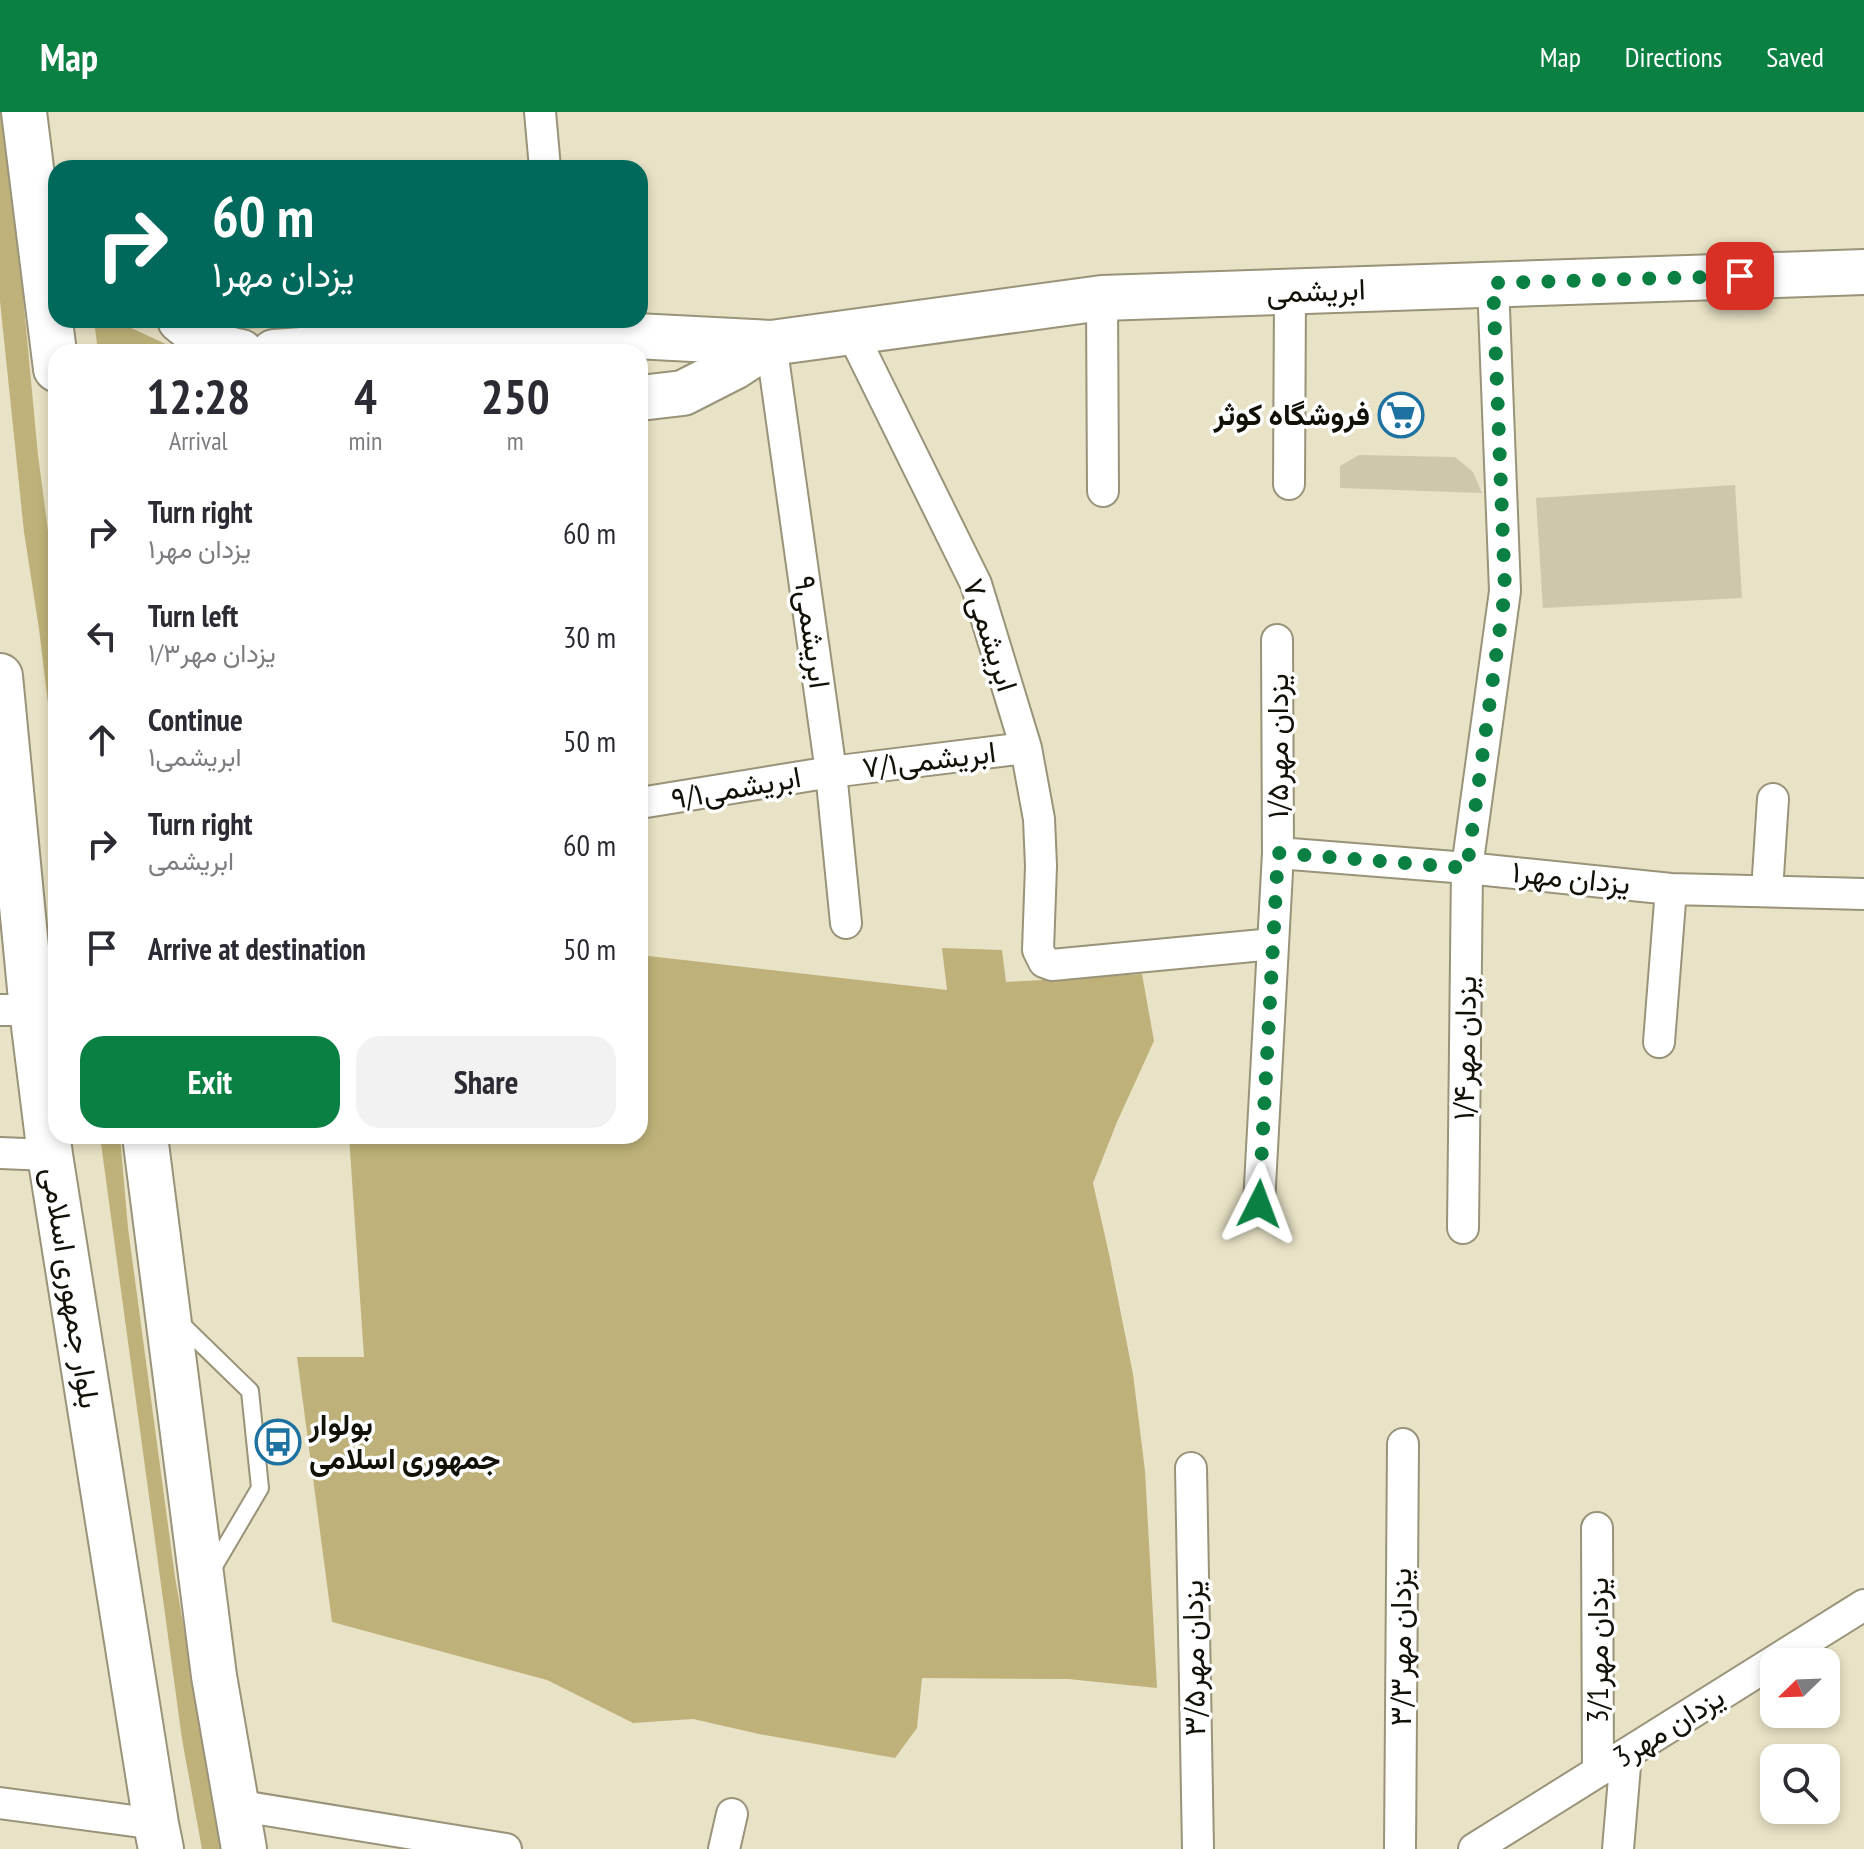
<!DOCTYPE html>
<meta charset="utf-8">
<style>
body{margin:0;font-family:"PT Sans Narrow",Vazirmatn,sans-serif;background:#f2f2f3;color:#2b2b33;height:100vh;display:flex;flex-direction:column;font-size:30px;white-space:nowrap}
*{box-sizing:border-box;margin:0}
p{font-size:26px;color:#7c7c81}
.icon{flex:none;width:44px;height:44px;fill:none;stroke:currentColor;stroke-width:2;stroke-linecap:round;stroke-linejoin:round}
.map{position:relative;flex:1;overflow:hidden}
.side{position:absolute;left:48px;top:232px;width:600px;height:800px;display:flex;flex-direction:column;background:#fff;border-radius:24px;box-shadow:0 4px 12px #0003}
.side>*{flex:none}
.top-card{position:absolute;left:48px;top:48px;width:600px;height:168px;border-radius:24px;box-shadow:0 4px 12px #0003;background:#00695c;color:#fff;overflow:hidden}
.needle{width:52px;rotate:247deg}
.buttons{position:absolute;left:1760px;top:1536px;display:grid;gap:16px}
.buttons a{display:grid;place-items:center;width:80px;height:80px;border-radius:16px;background:#fff;box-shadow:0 4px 12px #0003;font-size:40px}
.pin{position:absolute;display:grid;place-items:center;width:68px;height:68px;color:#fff;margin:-34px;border-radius:16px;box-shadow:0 4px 12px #0006}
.me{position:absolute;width:88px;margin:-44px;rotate:3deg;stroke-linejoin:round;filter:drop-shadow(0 0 6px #0008)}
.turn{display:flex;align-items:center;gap:28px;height:168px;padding:0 32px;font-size:36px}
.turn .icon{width:104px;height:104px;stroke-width:2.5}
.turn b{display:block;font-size:56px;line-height:68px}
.eta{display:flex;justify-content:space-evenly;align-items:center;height:136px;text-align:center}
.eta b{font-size:48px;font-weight:600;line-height:56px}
.cta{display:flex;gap:16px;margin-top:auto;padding:16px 32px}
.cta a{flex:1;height:92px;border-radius:24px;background:#0b8043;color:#fff;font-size:32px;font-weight:600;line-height:92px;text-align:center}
.cta a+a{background:#f2f2f3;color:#2b2b33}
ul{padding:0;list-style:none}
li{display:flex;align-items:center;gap:24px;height:104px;padding:0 32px}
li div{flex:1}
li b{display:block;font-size:30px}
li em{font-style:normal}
header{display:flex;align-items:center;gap:48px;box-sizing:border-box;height:112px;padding:0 40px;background:#0b8043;color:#fff}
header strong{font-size:38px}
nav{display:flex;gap:44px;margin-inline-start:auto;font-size:28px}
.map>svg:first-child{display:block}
</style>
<header>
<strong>Map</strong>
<nav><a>Map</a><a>Directions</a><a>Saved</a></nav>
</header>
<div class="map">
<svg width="1864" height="1737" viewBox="0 0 1864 1737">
<rect width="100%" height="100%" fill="#e8e2c6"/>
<!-- green -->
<path fill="#beb27a" d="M0,0H3L22,173L38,343L56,480V658L39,517L24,420L0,189Z
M94,208H114L183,240H98Z
M942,836L1002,838L1006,870L1142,862L1154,929L1117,1010L1093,1071L1109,1142L1133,1262L1145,1359L1157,1576L1068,1567L922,1566L917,1616L895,1646L759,1622L693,1607L633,1611L547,1568L332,1510L297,1245H364L349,1024H640V843L947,878Z
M100,1024H120L128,1116L175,1465L222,1737H202L182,1627Z"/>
<!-- building -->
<path fill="#cdc8ac" d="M208,208H288L289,214L209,220Z
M1359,343L1455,345L1473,360L1482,381L1340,376V354Z
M1735,373L1742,486L1543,496L1536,386Z"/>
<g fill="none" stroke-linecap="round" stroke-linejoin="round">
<!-- service casing -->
<g stroke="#999379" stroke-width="20">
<path id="service" d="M178,1209L250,1279L260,1376L210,1461"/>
</g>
<!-- minor casing -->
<g stroke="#999379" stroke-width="34">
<path id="minor" d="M540,0L545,56
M1102,186L1103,379
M851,219L976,472L1026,636L1039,707L1041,754L1038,838L1044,850L1052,853L1273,832
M771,231L831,660L846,811
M1289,372L1290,181
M640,691L831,660L1026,636
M1278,741L1467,756L1671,777L1864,782
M1767,779L1773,687
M0,898H32
M1659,930L1671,777
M0,1041L50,1043
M1259,1092L1278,741L1277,528
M1463,1116L1467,756L1505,479L1493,171
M1191,1356L1198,1737
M1597,1416L1598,1659
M0,1691L156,1712
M235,1693L506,1737
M724,1737L732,1702
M1400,1737L1403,1332
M1474,1737L1864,1493
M1618,1737L1626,1642"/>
</g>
<!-- secondary casing -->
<g stroke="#999379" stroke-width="48">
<path id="secondary" d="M180,208C198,223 217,236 241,240
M274,240L558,220L771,231L1102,186L1864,160
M640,286L683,281L734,255L771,231"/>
</g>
<!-- primary casing -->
<g stroke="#999379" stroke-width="48">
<path id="primary" d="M24,0L56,257
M0,564L32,898L50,1043L156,1712L161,1737
M145,1024L214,1564L244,1737"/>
</g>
<!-- service -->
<use href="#service" stroke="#fff" stroke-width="16"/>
<!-- minor -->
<use href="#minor" stroke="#fff" stroke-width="30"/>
<!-- secondary -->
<use href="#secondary" stroke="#fff" stroke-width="44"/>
<!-- primary -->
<use href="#primary" stroke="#fff" stroke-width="44"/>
</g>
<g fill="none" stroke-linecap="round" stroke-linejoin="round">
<!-- route -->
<path stroke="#0b8043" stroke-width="14" stroke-dasharray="0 25.2" d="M1259,1092L1278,741L1467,756L1505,479L1493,171L1740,164"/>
</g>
<!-- icons -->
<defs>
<g id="supermarket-ring" transform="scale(2.3)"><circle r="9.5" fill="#fff" stroke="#1e72a2" stroke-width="1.5"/><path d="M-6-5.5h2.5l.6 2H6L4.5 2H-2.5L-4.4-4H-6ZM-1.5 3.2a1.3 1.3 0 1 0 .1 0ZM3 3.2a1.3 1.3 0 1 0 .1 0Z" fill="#1e72a2"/></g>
<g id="bus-ring" transform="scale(2.3)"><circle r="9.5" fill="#fff" stroke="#1e72a2" stroke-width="1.5"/><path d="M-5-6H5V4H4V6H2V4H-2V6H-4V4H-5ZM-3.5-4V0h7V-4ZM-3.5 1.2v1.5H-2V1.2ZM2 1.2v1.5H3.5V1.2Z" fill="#1e72a2"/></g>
</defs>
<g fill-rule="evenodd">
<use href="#supermarket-ring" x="1401" y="303"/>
<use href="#bus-ring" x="278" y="1330"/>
</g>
<g text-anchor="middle" stroke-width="7" stroke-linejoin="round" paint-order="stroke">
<!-- street labels -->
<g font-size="30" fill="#121007" stroke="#fff">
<text transform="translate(1316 179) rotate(-2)" y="10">ابریشمی</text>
<text transform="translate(812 520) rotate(82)" y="10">ابریشمی۹</text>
<text transform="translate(990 523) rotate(72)" y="10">ابریشمی۷</text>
<text transform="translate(1278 634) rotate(-90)" y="10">۱/۵یزدان مهر</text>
<text transform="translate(929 648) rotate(-7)" y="10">ابریشمی۷/۱</text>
<text transform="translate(736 676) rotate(-10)" y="10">۹/۱ابریشمی</text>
<text transform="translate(1571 766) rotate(6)" y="10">یزدان مهر۱</text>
<text transform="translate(1465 936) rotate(-89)" y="10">۱/۴یزدان مهر</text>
<text transform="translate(71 1176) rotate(81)" y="10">بلوار جمهوری اسلامی</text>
<text transform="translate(1401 1535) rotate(-90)" y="10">۳/۳یزدان مهر</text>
<text transform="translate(1598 1538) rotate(-90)" y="10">3/1یزدان مهر</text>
<text transform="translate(1194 1546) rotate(-91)" y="10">۳/۵یزدان مهر</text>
<text transform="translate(1669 1615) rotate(-32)" y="10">3یزدان مهر</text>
</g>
<!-- poi labels -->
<g font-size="30" font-weight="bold" fill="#121007" stroke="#fff" text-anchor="end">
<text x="1370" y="313">فروشگاه کوثر</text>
<text x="309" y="1323" text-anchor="start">بولوار<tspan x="309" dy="34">جمهوری اسلامی</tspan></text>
</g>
</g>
</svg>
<div class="buttons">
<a><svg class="needle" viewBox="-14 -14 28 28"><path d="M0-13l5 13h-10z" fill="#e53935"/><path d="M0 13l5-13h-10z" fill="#7c7c81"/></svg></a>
<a><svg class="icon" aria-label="search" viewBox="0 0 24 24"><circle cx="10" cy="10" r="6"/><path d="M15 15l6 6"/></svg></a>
</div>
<div class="pin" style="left:1740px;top:164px;background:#d93025"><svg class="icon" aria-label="arrive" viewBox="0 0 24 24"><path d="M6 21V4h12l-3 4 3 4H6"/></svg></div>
<svg class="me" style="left:1259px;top:1092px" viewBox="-20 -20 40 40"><path d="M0-17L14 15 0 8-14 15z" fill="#0b8043" stroke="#fff" stroke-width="4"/></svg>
<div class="top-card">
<div class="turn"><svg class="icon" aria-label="right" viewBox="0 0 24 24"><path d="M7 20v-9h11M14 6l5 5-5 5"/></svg><div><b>60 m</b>یزدان مهر۱</div></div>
</div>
<section class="side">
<div class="eta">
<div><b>12:28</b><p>Arrival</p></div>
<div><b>4</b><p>min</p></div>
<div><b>250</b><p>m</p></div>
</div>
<ul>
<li><svg class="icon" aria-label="right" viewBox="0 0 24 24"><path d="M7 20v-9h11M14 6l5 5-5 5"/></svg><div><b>Turn right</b><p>یزدان مهر۱</p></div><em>60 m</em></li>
<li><svg class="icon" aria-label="left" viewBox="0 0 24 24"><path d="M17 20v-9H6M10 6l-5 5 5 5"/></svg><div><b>Turn left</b><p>۱/۳یزدان مهر</p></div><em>30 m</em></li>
<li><svg class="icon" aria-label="ahead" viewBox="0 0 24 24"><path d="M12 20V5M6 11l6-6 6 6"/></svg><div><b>Continue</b><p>ابریشمی۱</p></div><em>50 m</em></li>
<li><svg class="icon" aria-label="right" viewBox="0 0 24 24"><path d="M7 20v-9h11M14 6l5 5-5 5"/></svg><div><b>Turn right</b><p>ابریشمی</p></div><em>60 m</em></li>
<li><svg class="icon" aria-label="arrive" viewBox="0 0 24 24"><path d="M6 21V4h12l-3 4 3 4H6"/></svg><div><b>Arrive at destination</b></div><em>50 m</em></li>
</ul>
<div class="cta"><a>Exit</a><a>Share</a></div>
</section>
</div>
